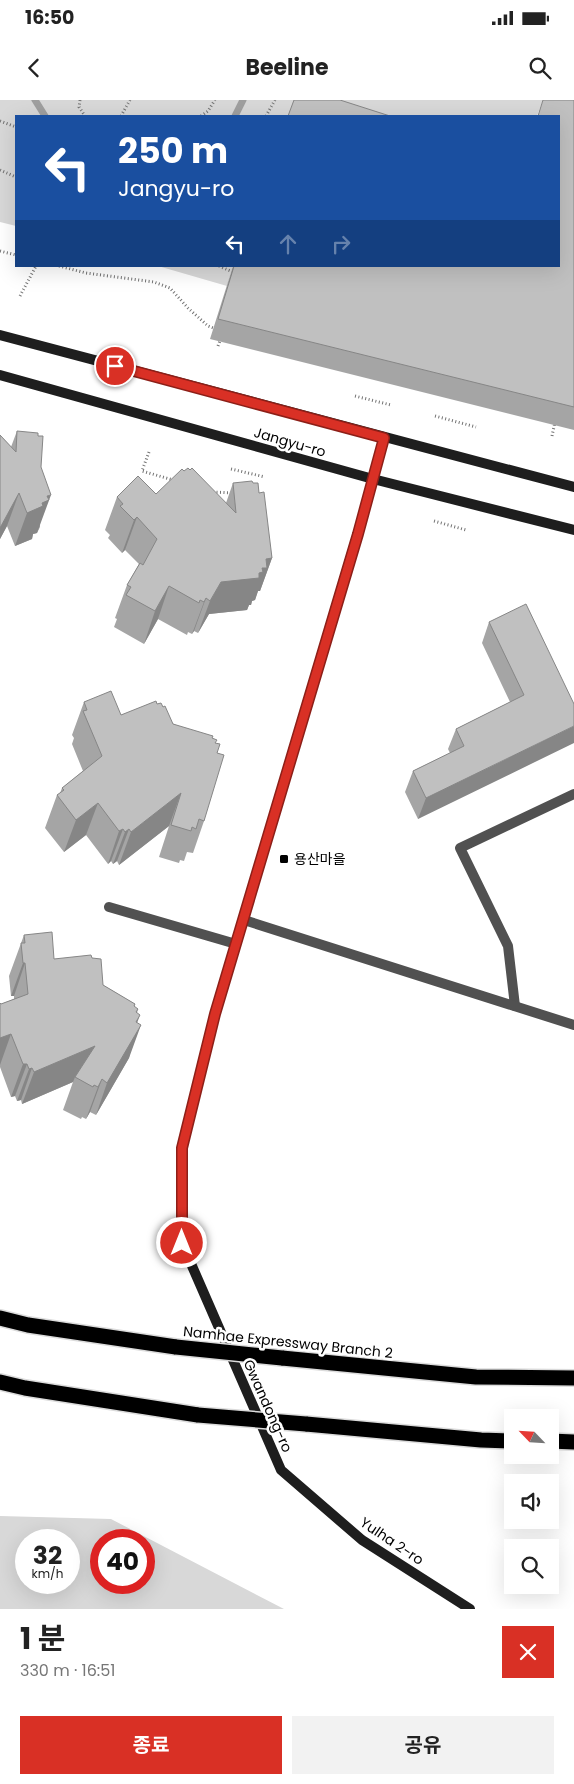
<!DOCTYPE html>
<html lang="ko">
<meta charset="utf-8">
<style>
body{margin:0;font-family:Poppins,"Noto Sans KR",sans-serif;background:#f2f2f2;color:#222;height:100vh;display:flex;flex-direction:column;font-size:19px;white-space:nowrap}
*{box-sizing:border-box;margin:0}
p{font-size:16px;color:#767676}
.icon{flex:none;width:28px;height:28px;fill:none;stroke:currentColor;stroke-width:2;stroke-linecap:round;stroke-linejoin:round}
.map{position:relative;height:1509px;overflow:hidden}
.sheet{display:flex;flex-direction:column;background:#fff;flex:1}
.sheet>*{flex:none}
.hud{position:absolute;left:15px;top:15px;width:545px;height:152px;border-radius:0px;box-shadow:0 5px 20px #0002;background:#1a4fa0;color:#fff;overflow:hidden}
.needle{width:32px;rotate:295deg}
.fabs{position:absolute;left:504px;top:1309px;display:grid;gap:10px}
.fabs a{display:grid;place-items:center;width:55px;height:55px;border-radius:0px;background:#fff;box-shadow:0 5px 20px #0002;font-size:25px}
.speed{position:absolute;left:15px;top:1429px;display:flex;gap:10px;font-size:25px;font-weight:700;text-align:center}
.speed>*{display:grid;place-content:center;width:65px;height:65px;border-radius:50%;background:#fff;box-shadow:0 5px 20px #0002;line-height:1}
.speed small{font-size:12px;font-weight:400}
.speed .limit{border:8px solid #d22;background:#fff;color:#111}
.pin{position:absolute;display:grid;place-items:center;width:42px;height:42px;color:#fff;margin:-21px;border:2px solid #fff;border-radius:50%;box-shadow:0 1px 5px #0007}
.me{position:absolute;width:55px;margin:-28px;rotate:0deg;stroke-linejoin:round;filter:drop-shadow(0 0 4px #0008)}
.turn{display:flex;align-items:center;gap:18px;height:105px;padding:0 20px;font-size:22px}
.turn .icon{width:65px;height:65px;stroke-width:2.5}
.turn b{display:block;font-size:35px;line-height:42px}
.lanes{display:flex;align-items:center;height:48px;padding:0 20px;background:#0003;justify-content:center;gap:25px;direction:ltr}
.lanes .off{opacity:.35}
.round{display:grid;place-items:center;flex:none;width:52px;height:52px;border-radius:0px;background:#f2f2f2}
.head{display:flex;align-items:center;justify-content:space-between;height:85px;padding:0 20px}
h1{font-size:30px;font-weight:700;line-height:38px}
.action{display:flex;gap:10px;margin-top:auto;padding:10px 20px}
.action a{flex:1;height:58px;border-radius:0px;background:#d93025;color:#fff;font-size:20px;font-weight:700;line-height:58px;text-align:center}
.action a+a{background:#f2f2f2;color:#222}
.status{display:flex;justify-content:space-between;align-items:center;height:35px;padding:0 25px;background:#fff;direction:ltr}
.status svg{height:14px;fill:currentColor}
header{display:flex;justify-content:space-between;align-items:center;height:65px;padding:0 20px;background:#fff;font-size:22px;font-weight:700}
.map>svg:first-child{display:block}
</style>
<div class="status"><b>16:50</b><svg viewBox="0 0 49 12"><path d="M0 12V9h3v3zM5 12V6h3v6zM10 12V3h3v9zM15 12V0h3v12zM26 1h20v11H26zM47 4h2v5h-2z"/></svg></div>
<header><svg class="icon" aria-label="back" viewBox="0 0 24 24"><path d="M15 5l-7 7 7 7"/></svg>Beeline<svg class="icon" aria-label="search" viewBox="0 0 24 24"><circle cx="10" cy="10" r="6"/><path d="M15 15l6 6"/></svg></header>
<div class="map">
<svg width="574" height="1509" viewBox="0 0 574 1509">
<rect width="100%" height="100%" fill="#fff"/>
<!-- green -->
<path fill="#d8d8d8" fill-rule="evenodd" d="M0,0H543L537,16H16V126L0,122Z
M158,166H233L227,186Z
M0,1416L111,1419L284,1509H0ZM26,1440H69V1482H26ZM101,1440H144V1482H101Z"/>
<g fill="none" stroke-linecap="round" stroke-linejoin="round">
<!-- stream -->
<path stroke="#9f9f9f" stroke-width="7" d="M35,0L45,16
M235,16L243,0"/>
<!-- highway casing -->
<g stroke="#dbdbdb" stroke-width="18">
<path id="highway" d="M0,1218L28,1225L176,1247
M282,1258L476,1277L574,1278
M0,1282L25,1288L198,1315
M306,1324L481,1340L512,1341
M550,1341L574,1342"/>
</g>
<!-- path -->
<path stroke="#737373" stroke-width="3" stroke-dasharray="1 2.5" stroke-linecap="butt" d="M80,0L79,7L85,16
M121,16L130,0
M201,16L208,11L215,0
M266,16L275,0
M0,21L16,27
M0,70L16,77
M0,151L16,155
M59,166L86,173L154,182L170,188L188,208L208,226L216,229
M219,166L233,172
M20,196L36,166
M218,246L221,238
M355,296L391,305
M435,316L476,327
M552,336L555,322
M149,352L142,371L173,380
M231,369L265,377
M213,392L232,393
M434,421L466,430"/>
<!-- lane -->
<path stroke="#515151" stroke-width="10" d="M109,807L236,844
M515,906L508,846L460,748L574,694"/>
<!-- street -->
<path stroke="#515151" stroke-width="10" d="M244,820L574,925"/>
<!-- secondary -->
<path stroke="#1e1e1e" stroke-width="10" d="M0,235L574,387
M0,275L373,379L574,430
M384,338L363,416L215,914L182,1048V1143L281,1370L362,1440L470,1509"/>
<!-- highway -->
<use href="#highway" stroke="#000" stroke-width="15"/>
<!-- highway-bridge casing -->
<g stroke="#dbdbdb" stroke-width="18" stroke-linecap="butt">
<path id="highway-bridge" d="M176,1247L282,1258
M198,1315L306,1324"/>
</g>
<!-- highway-bridge -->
<use href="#highway-bridge" stroke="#000" stroke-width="15"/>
</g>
<!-- wall -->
<path fill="#a5a5a5" d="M574,0V330L210,239L233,166H559Z
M17,331L41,367L40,427L37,433L33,434L32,439L15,446L7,426L0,439V335L11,347Z
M233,383H253L259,393L272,458L260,491H258L255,500L252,501L251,505H249L247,510L209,514L198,533L194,531L192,534L188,532L187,535L158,519L144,544L114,527L117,519L115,518L127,485L139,464L125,450L122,453L108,438L110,435L105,430L117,397L156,394L226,403Z
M489,522L574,604L418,719L405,692L413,671L450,653L448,649L456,629L510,602L482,543Z
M84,602L121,615L157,604L163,607L173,624L212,638L215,643L217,653L204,721L193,753L187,752L184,761L180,760L179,763L159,757L169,726L119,765L117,761L113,764L111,761L108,764L86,735L64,752L45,728L57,695L60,693L62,688L83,671L72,644L74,638L72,635Z
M24,835L54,859L92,858L103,885L135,904L134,907L138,909L137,913V923L129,958L96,1015L90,1012L86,1019L82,1017L81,1019L63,1010L73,982L22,1004L21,1000L17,1001L15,996L11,997L0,967V903L1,904L14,899V896H11L9,876Z"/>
<!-- shaded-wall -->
<path fill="#868686" d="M19,393L7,426L0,439V428Z
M51,395L37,433L33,434L32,439L15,446L27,413L42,403L47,396Z
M137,417L125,450L122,453L134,420Z
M272,458L260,491H258L255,500L252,501L251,505H249L247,510L209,514L198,533L210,501L221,482L259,473L266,459Z
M169,486L158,519L144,544L155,511Z
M206,498L194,531L192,534L204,502Z
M574,626V643L418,719L426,698Z
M181,693L169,726L119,765L131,732Z
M98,703L86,735L64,752L76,720Z
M123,729L111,761L108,764L119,731Z
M129,729L117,761L113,764L125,732Z
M23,863H25L14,896H11Z
M140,915L129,945L141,925L129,958L96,1015L107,983L136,922Z
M11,934L0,965V938Z
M95,946L75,977L73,982L22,1004L34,972Z
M23,964H27L15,996L11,997Z
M32,968L21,1000L17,1001L29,969Z
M102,979L90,1012L86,1019L98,987Z"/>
<!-- building -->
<path fill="#c0c0c0" stroke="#868686" d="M294,0H340L390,16H288Z
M543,0H574V307L218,219L234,166H559V16H538Z
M17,331L38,333V336H43L41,367L51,395L47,396L49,400L42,403L43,406L27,413L19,393L0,428V335L16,352Z
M188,368L190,370L192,368L236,413L233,383L252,381L253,383H258L259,393L264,392L272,458L266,459L267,468H262L263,472L259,473V478L221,482L210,501L206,498L204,502L200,500L199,503L169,486L155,511L126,495L131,487L127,485L140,463L143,465L157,439L137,417L134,420L120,406L123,404L117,397L138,376L156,394L182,369L184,371Z
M526,504L574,604V626L426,698L413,671L464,646L456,629L524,595L489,522Z
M111,591L121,615L156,601L157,604L161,603L163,607L165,606L173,624L213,636L212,638L217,640L215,643L220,644L217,653L224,655L204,721L199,719L196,729L192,727L191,731L171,725L181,693L131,732L129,729L125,732L123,729L119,731L98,703L76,720L57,695L64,690L62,688L102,656L83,611L87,610L84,602Z
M52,832L54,859L91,855L92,858L101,859L103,885L135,904L134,906L138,909L136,912L140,915L136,922L141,925L107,983L102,979L98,987L94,985L93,987L75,977L95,946L34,972L32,968L29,969L27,964H23L11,934L0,938V903L1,904L28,894L25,863H23L21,843H25L24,835Z"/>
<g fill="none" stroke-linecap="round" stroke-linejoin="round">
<!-- route casing -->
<g stroke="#8d1f18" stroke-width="12">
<path id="route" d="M115,266L384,338L358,434L215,914L182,1048V1143"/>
</g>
<!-- route -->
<use href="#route" stroke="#d93025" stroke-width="9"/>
</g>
<!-- markers -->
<rect fill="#000" stroke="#fff" stroke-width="2" x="279" y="754" width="10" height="10" rx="2.5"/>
<g text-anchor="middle" stroke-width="5" stroke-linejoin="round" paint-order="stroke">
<!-- street labels -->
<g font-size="14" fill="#000" stroke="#fff">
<text transform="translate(290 342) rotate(16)" y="5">Jangyu-ro</text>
<text transform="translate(288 1242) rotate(6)" y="5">Namhae Expressway Branch 2</text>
<text transform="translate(268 1306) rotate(66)" y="5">Gwandong-ro</text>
<text transform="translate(392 1441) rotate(34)" y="5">Yulha 2-ro</text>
</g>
<!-- poi labels -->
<g font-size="14" fill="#000" stroke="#fff" text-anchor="start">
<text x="294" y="764">용산마을</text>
</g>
</g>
</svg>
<div class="fabs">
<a><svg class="needle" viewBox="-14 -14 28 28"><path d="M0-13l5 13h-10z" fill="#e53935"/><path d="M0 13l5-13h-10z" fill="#767676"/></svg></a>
<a><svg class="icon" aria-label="sound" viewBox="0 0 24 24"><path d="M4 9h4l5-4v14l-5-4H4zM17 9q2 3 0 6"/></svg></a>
<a><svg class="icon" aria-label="search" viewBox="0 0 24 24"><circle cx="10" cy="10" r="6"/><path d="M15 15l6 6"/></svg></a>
</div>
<div class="speed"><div>32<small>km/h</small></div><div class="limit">40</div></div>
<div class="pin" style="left:115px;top:266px;background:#d93025"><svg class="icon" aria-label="arrive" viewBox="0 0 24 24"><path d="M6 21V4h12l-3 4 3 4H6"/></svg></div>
<svg class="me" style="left:182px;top:1143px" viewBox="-20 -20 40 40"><circle r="17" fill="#d93025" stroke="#fff" stroke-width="3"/><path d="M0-11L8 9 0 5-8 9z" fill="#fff"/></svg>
<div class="hud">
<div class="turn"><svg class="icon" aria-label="left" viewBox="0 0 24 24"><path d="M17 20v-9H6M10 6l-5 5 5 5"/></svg><div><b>250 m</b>Jangyu-ro</div></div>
<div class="lanes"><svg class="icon" aria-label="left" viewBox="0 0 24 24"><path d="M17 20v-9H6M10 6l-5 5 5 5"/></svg><svg class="icon off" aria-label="ahead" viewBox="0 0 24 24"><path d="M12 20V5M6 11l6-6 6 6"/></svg><svg class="icon off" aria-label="right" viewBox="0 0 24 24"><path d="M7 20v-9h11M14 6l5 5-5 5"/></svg></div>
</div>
</div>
<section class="sheet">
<div class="head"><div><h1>1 분</h1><p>330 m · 16:51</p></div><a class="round" style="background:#d93025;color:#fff"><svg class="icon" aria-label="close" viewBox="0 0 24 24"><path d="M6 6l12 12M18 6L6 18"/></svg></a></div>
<div class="action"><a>종료</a><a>공유</a></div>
</section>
